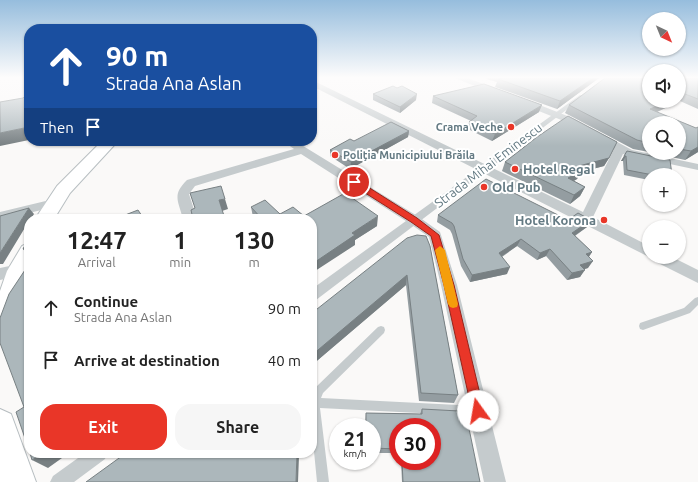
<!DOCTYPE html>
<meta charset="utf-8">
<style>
body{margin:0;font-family:Ubuntu,sans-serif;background:#f6f6f6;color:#222;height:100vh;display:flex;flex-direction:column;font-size:15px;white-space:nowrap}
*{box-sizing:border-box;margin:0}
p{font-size:13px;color:#767676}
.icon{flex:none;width:22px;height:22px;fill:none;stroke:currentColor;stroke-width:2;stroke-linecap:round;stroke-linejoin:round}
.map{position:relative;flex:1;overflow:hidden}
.details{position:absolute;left:24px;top:214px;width:293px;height:244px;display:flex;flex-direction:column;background:#fff;border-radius:16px;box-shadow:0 1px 3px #0004}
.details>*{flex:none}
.hud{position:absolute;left:24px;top:24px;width:293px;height:122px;border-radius:16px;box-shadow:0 1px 3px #0004;background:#1a4fa0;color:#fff;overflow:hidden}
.needle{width:26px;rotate:137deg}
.fabs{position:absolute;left:642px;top:12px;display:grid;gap:8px}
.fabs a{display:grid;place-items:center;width:44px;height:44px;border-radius:50%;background:#fff;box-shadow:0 1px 3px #0004;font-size:20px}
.speed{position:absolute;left:329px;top:418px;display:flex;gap:8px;font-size:20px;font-weight:700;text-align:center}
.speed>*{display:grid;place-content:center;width:52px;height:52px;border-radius:50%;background:#fff;box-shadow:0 1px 3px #0004;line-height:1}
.speed small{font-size:10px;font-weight:400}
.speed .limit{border:6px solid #d22;background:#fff;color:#111}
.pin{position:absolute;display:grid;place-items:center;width:34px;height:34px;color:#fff;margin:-17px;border:2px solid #fff;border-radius:50%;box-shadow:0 1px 4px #0007}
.me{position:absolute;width:44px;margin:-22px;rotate:347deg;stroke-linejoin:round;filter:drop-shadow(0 0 3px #0008)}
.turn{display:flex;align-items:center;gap:14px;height:84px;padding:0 16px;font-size:18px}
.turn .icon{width:52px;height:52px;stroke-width:2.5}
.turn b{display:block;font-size:28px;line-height:34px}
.then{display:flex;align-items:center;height:38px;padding:0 16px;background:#0003;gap:8px;font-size:15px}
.eta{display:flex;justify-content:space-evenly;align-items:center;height:68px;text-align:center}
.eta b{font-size:24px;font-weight:700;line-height:28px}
.primary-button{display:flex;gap:8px;margin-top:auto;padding:8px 16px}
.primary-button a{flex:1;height:46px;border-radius:16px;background:#e93628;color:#fff;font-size:16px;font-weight:700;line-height:46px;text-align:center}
.primary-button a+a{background:#f6f6f6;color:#222}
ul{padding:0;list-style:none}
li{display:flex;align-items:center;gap:12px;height:52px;padding:0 16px}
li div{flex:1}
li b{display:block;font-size:15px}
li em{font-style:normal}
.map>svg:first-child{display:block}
</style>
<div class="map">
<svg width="698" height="482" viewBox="0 0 698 482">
<rect width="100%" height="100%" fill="#faf9f8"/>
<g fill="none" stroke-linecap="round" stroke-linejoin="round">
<!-- secondary casing -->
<g stroke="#b8bfc2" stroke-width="2">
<path id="secondary" d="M102,141H118L70,193L54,219H35L57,186Z
M29,243V271L12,324L9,331L0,334V291L7,271L22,246Z"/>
</g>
<!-- primary casing -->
<g stroke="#b6bdc0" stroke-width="2">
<path id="primary" d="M0,409L11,414L36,482H0Z"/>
</g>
<!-- service -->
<path fill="#c5cbcd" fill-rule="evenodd" d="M698,297V305L690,313L643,330L640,329L639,326L640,323L684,308L695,298Z
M381,326L384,327L385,330L384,333L323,393L321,398L478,406L482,407L483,411L482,415L478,416L320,408L329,482H317L312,431V396L316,387L378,327Z"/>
<!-- pedestrian -->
<path fill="#c5cbcd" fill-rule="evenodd" d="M580,95L584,97L582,98L316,300L312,301V289Z
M85,453H107L105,459L74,482H50L53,476Z"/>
<!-- minor -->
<path fill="#c5cbcd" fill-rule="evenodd" d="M455,78H467L498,89L499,91L495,94L492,93Z
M312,80L583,212L614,149L569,123L521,104L519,102L521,100H527L575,119L632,150L698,164V170L623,154L593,217L649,246V257L312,86Z
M283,141H295L419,217L440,232L457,285L506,482H484L441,285L429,237L409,223L301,154L195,186L189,194L197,219H183C178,200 172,195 187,180L294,149Z
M54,199L58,200L60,203L58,206L0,220V212Z
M652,257H672L698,270V283L654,261Z
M29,262V274L0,280V268Z"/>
<!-- secondary -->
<use href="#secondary" fill="#fff" fill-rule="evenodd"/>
<!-- primary -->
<use href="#primary" fill="#fff" fill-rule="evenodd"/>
</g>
<!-- wall -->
<path fill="#949da1" d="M487,78H599L557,109L495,87L497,82L486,79Z
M679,78H698V109L680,101L657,112L696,128L698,127V152L685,160L653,153H679V123H649V152L633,149L565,113L569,105Z
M373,94L416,100L400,113L373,100Z
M433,96L539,112L492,141L468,129L469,122L471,121L432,103Z
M409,131L408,137L350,169L330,156V150L354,141Z
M627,151L672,175H649V180L624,175L623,161H621Z
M609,158L604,166L581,172L577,179L574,181L585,187L580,196L570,204L502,171L505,162Z
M251,207L280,214L304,216L377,226L355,240V245L312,219H256L253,217Z
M438,215L568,220L587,227L575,236L592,252L589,257L588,268L584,269L580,277L567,280L546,256L537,260L517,246L502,257L507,274L470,282L461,266L452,234L450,230L437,222Z
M29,238V257L23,249Z
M430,246L458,395L454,403L419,401L406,285L312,365V313Z
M422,409L459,414L480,482H402L401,461H432L398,427V453H372V427H365L366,413L420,414Z"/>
<!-- shaded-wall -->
<path fill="#788083" d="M593,78H599L557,109L560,101Z
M417,94L416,100L400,113V107Z
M685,94L680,101L646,117L650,109L668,101H679V96Z
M26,95L29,100V118L26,113Z
M542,105L539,112L492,141L495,134Z
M29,127V140L0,146V133Z
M409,131L408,137L350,169L351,162Z
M698,147V152L685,160L691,151Z
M624,156H626L623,161H621Z
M609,158L604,166L581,172L577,179L564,186L575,167Z
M585,187L580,196L570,204L574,195Z
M225,199L228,209L222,211L219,200Z
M29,208L34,214L31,219H29V221L3,264H0V253Z
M378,216L377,226L355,240V245L312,273V264L352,233Z
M591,220L587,227L568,240L572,233Z
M521,239L517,246L496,260L499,253Z
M550,249L546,256L537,260L540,253Z
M592,252L587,259L586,254Z
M593,261L588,268L575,272L580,265Z
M510,267L507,274L470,282L472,275Z
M585,270L580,277L567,280L572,273Z
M407,275L406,285L312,365V355Z
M43,453H69L48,468L32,460Z
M297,453H298L299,456L298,482H296Z"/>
<!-- building -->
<path fill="#acb7bb" stroke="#788083" d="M503,78H593L560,101L498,79Z
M605,78H649V101H668L650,109L696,128L698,127V147L691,151L679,149V123H649V143L637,140L569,105Z
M679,78H698V99L685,94L679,96Z
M484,84L542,105L495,134L469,122L477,116L433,96Z
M393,86L397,88L402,86L417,94L400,107L373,94Z
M26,95V113L29,112V127L0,133V102L23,98Z
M568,116L617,142L609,158L575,167L582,171L568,178L585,187L574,195L505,162L537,137Z
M391,122L409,131L351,162L330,150L350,139L354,141Z
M627,151L670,160L672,175H653L627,170L626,156H624Z
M486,179L568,220L578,213L591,220L572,233L592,252L586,254L593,261L580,265L585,270L572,273L550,249L540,253L521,239L499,253L510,267L472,275L463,259L454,226L452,223L438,215Z
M221,186L225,199L219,200L225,219H193L191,210L195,208L190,193Z
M345,193L378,216L352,233L355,235L312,264V219H262L251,207L265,200L280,214L293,207L304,216Z
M29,208L0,253V216Z
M138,210L144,219H90L91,218L120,217Z
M417,235L426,236L430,246L458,395L421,393L407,275L312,355V313L407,238Z
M29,238V250L23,249Z
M29,264V450L16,412L24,407L0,343V318L9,294Z
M422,409L459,411V414H466L480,482H403L402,461H432V427H398V449L372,448V427H366V413L422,414Z
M30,453H43L32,460Z
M126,453H297L296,482H86Z"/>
<!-- sky -->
<linearGradient id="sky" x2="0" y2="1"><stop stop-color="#96bddd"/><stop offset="0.53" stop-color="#fdfcfc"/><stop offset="1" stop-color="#fdfcfc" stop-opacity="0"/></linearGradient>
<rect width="698" height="146" fill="url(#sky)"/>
<!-- route -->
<path fill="#e93628" stroke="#97231a" d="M351,180H357L417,218L439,235L454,285L484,411L483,416L478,418L473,416L472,411L444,285L431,236L411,222L351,184Z"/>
<!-- slow -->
<path fill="#f59e0b" d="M440,246L445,250L458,304L457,307L453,308L450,307L448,304L435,250Z"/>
<!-- markers -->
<g fill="#e93628" stroke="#fff" stroke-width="1.5">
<circle cx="511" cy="127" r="4"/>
<circle cx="335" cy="155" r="4"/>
<circle cx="515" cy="169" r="4"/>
<circle cx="484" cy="187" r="4"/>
<circle cx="604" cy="220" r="4"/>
</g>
<g text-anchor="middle" stroke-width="4" stroke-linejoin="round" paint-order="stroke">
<!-- far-poi labels -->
<g font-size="11" font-weight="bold" fill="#647a83" stroke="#fff" text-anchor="end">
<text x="503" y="131">Crama Veche</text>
<text x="343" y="159" text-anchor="start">Poliția Municipiului Brăila</text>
</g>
<!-- street labels -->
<g font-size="13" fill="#647a83" stroke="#fff">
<text transform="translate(488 165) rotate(-37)" y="5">Strada Mihai Eminescu</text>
</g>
<!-- poi labels -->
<g font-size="13" font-weight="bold" fill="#647a83" stroke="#fff" text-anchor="start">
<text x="523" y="174">Hotel Regal</text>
<text x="492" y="192">Old Pub</text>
<text x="596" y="225" text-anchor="end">Hotel Korona</text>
</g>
</g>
</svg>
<div class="fabs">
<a><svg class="needle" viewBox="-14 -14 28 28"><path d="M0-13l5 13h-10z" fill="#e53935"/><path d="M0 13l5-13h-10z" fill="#767676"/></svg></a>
<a><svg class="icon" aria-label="sound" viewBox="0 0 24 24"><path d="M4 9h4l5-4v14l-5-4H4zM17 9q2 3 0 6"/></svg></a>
<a><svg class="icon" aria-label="search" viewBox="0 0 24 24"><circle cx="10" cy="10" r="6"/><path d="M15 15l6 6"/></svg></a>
<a>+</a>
<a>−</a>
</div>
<div class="speed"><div>21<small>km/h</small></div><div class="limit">30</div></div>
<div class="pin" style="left:354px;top:182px;background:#d93025"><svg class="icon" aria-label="arrive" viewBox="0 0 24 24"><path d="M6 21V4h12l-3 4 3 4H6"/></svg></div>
<svg class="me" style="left:478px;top:411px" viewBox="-20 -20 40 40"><circle r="19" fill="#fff"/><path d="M0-13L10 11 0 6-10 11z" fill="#e93628"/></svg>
<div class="hud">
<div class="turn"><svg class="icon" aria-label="ahead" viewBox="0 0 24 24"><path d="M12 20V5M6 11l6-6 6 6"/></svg><div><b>90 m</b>Strada Ana Aslan</div></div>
<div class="then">Then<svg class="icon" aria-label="arrive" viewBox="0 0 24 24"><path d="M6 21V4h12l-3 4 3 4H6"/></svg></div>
</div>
<section class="details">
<div class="eta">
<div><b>12:47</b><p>Arrival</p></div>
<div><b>1</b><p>min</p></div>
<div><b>130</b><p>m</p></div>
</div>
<ul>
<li><svg class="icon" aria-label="ahead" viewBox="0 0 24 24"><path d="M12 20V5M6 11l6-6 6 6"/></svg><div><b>Continue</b><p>Strada Ana Aslan</p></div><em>90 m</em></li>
<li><svg class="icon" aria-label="arrive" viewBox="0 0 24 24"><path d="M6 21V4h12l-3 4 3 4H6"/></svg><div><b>Arrive at destination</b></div><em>40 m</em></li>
</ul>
<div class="primary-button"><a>Exit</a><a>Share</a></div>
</section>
</div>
